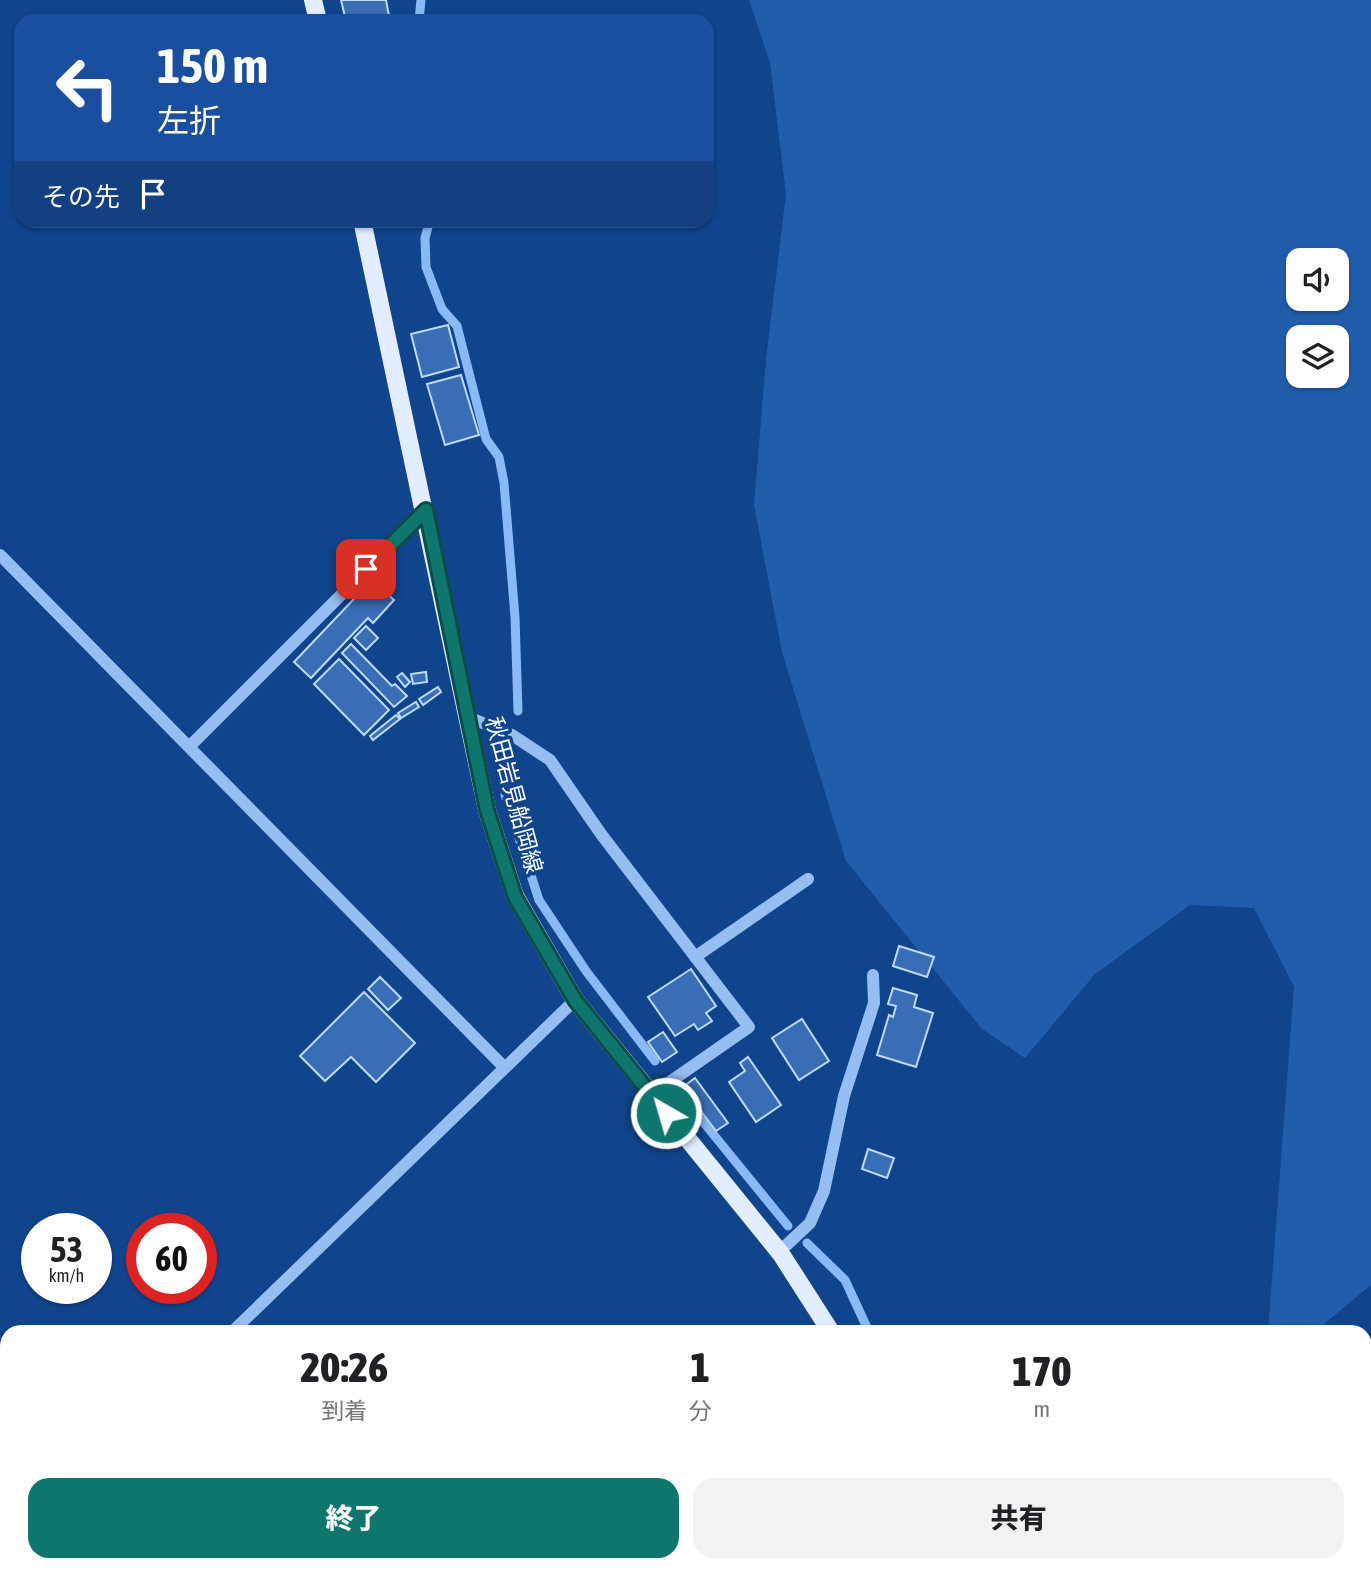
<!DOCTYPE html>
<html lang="ja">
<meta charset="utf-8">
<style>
body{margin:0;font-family:"Asap Condensed","Noto Sans JP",sans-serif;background:#f2f2f2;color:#202124;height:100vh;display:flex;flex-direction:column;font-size:26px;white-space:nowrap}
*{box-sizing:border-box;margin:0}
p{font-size:23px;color:#757577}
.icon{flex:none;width:38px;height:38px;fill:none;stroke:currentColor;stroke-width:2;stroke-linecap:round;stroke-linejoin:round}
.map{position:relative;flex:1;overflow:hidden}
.side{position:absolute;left:0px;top:1325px;width:1372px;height:247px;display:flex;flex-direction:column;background:#fff;border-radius:21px 21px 0 0;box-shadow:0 2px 5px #0004}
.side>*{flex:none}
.hud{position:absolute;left:14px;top:14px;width:700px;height:214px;border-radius:21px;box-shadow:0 2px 5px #0004;background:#1a4fa0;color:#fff;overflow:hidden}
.buttons{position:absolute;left:1286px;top:248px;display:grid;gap:14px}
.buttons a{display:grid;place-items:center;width:63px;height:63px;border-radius:14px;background:#fff;box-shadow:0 2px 5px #0004;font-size:35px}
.speed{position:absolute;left:21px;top:1213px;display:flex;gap:14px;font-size:35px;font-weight:700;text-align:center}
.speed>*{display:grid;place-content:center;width:91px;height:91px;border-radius:50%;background:#fff;box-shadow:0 2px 5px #0004;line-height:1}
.speed small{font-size:18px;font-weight:400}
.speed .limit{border:10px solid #d22;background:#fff;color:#111}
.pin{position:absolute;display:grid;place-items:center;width:60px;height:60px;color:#fff;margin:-30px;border-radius:14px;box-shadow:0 4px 10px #0006}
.me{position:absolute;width:77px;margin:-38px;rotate:322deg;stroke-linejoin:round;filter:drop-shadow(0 0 5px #0008)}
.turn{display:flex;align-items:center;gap:24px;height:147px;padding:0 28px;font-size:32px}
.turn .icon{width:91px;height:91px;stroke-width:2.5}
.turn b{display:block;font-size:49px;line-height:60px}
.then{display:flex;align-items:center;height:66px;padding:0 28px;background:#0003;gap:14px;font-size:26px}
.eta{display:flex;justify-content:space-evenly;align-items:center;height:119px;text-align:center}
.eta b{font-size:42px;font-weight:800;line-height:49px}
.cta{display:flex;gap:14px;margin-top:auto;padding:14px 28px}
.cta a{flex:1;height:80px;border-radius:21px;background:#0f766e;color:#fff;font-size:28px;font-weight:800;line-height:80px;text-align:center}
.cta a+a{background:#f2f2f2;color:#202124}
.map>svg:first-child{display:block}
</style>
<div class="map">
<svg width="1371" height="1571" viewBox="0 0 1371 1571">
<rect width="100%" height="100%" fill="#10448c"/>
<!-- green -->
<path fill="#225dac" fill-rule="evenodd" d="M749,0H1371V1285L1314,1332H1268L1294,987L1254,908L1190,905L1095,974L1025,1058L982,1029L846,861L782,652L754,505L766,360L786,194L770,63ZM1298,261H1337V299H1298ZM1298,338H1337V376H1298Z"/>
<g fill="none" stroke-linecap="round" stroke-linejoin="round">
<!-- stream -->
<path stroke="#89b9f6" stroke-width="9" d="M419,21L421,0
M430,220L425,238L426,267L442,309L457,326L486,439L499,457L504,483L515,617L518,711
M510,760L505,795L539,900L586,971L655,1061
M687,1102L788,1226
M807,1243L845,1280L869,1332
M991,1564L994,1571"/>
</g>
<!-- building -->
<path fill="#396eb6" stroke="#bed9fd" stroke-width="2" d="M341,0H386L390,21H346Z
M448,325L459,367L422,377L411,334Z
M461,375L479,435L445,445L427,384Z
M372,580L394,600L373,623L368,618L311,678L294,662Z
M366,626L378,638L366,650L354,638Z
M351,644L392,686L395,684L407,696L394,707L342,653Z
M339,659L389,710L364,735L314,684Z
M426,672L427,682L413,684L411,674Z
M402,673L410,682L405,687L397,677Z
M438,687L441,692L423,705L419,699Z
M416,702L419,707L401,718L398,713Z
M396,715L400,719L373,740L370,736Z
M899,946L934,957L927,977L893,966Z
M691,969L716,1006L706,1013L712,1021L698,1030L694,1024L675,1036L648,997Z
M380,977L401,998L388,1010L368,989Z
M893,988L917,995L914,1007L933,1013L916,1067L877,1055L889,1015L893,1017L896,1006L888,1004Z
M364,992L415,1043L376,1082L351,1057L325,1081L300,1056Z
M802,1019L829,1061L799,1080L772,1038Z
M663,1032L677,1052L662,1062L648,1042Z
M748,1057L781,1105L756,1122L729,1082L745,1071L740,1063Z
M695,1078L728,1123L716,1131L683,1087Z
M868,1149L894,1158L887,1178L862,1169Z
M1045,1564H1089L1093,1571H1049Z
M1127,1564H1140L1141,1571H1120L1119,1566Z"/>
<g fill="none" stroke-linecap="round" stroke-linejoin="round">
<!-- minor -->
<path stroke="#97bef2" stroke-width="12" d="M0,555L503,1066
M468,717L512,735L550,760L601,834L749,1027L651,1095
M189,747L426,510
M695,957L808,879
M779,1252L810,1223L824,1191L844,1096L874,1003L873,975
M232,1332L575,1000
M0,1559L7,1552"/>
<!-- major -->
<path stroke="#e2edff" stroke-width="18" d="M313,0L318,21
M362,220L487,810L515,896L575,1000L781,1254L831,1332
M977,1564L980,1571"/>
</g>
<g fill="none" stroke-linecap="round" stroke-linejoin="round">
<!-- route casing -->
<g stroke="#0a4d48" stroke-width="18">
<path id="route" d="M366,569L426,510L487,810L515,897L575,1000L666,1113"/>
</g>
<!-- route -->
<use href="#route" stroke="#0f766e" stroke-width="12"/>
</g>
<g text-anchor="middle" stroke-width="7" stroke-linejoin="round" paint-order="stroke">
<!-- street labels -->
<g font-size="23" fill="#fff" stroke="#10448c">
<text transform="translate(514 795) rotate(75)" y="8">秋田岩見船岡線</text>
</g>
</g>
</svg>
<div class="buttons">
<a><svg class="icon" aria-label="sound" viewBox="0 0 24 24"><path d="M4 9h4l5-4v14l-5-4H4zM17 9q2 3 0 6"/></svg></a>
<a><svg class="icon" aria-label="layers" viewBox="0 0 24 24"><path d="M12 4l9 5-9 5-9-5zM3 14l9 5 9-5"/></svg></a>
</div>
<div class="speed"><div>53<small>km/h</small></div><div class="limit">60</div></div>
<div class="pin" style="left:366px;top:569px;background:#d93025"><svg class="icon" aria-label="arrive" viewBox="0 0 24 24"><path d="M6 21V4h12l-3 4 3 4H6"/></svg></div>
<svg class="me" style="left:666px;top:1113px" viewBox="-20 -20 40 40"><circle r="17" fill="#0f766e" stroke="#fff" stroke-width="3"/><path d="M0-11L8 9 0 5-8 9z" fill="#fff"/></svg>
<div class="hud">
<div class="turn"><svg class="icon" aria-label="left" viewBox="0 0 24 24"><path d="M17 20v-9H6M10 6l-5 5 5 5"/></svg><div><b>150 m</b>左折</div></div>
<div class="then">その先<svg class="icon" aria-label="arrive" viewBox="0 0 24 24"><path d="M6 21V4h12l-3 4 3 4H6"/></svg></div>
</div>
<section class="side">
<div class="eta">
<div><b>20:26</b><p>到着</p></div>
<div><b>1</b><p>分</p></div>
<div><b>170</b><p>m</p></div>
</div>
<div class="cta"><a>終了</a><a>共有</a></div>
</section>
</div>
